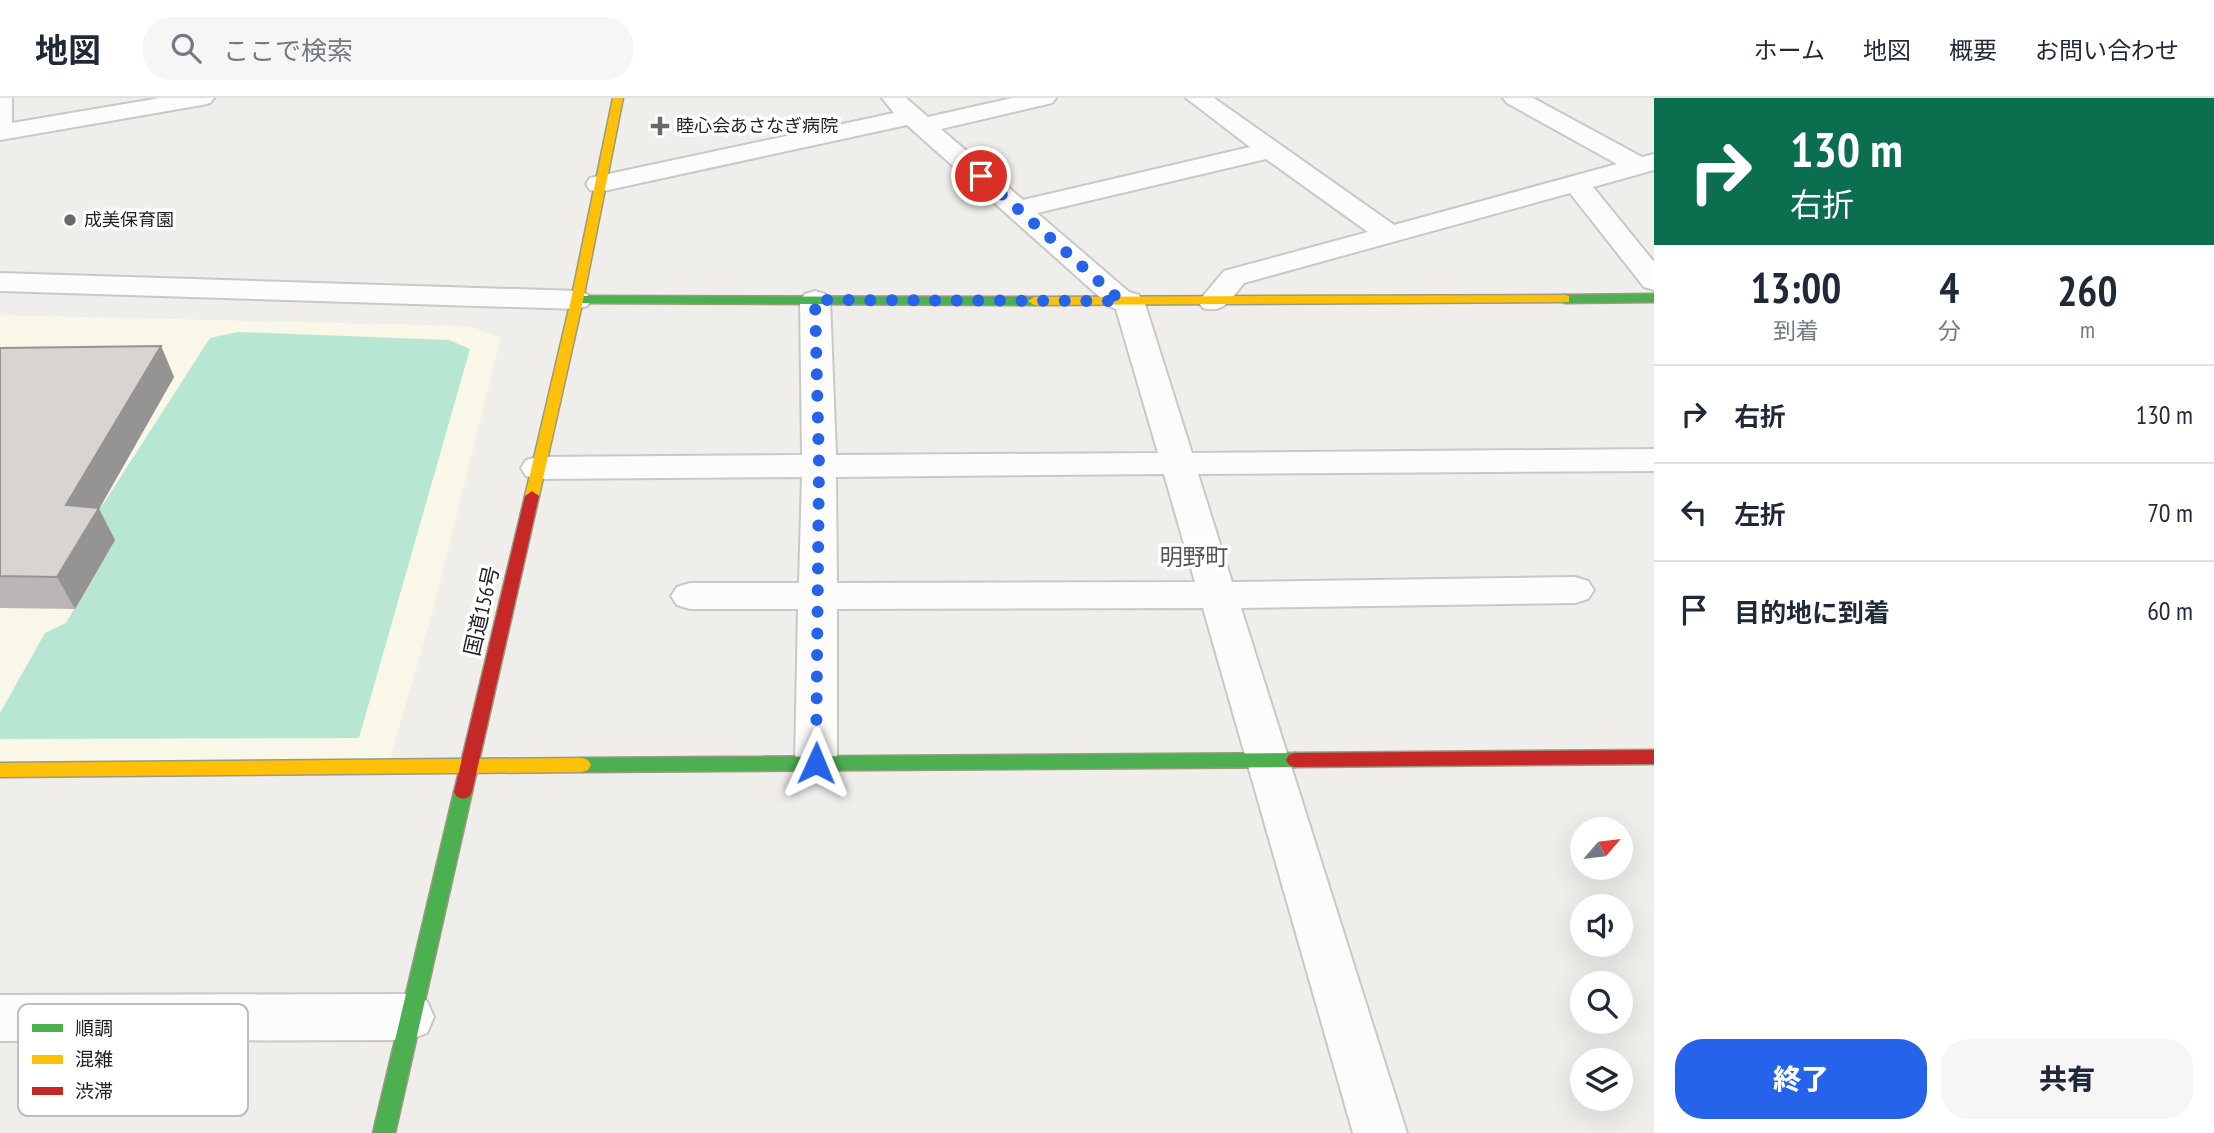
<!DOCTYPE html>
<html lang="ja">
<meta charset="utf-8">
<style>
body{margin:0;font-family:"PT Sans Narrow","Noto Sans JP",sans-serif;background:#f6f6f7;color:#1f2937;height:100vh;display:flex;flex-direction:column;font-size:26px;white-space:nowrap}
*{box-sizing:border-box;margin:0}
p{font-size:23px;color:#747a83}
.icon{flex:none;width:38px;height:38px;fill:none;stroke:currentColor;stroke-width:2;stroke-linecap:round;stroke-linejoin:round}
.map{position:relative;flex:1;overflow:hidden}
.drawer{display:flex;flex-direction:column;background:#fff;width:560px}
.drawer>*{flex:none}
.banner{background:#0b6e4f;color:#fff;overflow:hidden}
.needle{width:46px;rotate:62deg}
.tools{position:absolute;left:1570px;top:719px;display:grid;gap:14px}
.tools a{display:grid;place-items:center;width:63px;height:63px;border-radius:50%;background:#fff;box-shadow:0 7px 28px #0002;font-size:35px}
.pin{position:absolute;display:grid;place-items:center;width:60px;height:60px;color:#fff;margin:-30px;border:4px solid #fff;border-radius:50%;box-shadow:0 2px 7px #0007}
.me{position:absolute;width:77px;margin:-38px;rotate:1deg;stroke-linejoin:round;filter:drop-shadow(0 0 5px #0008)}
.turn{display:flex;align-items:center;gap:24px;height:147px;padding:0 21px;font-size:32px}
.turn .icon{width:91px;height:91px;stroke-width:2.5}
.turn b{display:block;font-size:49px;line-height:60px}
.eta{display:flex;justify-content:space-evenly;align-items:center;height:119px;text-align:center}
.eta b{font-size:42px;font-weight:800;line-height:49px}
.action{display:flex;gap:14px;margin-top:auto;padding:14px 21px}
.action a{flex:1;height:80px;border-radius:28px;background:#2563eb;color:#fff;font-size:28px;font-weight:800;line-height:80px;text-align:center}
.action a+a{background:#f6f6f7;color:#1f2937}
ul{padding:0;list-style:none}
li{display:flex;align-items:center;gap:21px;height:98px;padding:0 21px;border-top:2px solid #e0e1e3}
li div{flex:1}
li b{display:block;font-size:26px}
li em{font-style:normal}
header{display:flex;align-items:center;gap:42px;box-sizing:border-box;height:98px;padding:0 35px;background:#fff;border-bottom:2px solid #e0e1e3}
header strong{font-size:33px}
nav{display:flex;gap:38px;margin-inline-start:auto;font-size:24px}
.search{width:490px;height:63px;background:#f6f6f7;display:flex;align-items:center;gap:18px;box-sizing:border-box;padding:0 24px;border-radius:28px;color:#747a83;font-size:26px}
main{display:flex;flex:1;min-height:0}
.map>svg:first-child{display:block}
</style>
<header>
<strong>地図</strong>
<div class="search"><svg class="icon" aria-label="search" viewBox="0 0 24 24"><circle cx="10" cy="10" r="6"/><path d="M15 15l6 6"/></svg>ここで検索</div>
<nav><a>ホーム</a><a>地図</a><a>概要</a><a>お問い合わせ</a></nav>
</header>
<main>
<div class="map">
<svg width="1654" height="1035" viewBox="0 0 1654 1035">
<rect width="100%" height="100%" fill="#f0eeeb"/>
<!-- education -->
<path fill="#f8f7e8" d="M0,217L468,228L501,239L432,516L388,667L0,670Z"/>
<!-- pitch -->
<path fill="#b7e6d2" d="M238,234L449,242L470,251L359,640L0,641V615L45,535L66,525L114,443L82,439L210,240Z"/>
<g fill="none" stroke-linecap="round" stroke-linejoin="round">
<!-- street casing -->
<g stroke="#c9c8c7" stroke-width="4">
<path id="street" d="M0,0H12V25L160,0H214L210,5L202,7L0,42Z
M882,0H906L928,19L1012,0H1056L1052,5L941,31L1023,102L1250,49L1186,0H1214L1394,127L1617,66L1507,5L1503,0H1533L1642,59L1654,56V72L1593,89L1654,164V192L1644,189L1570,95L1244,185C1231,201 1224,216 1203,210L1198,204L1224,173L1368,134L1266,61L1037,115L1129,194L1139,197L1144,203L1192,355L1654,351V373L1198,376L1232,484L1575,479L1588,483L1594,492L1588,501L1575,505L1241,510L1407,1035H1353L1203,510L837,511V665L831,677L816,682L801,677L795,665L798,511H690L677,507L671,498L677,489L690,485H799L802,379L538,381L526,378L521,370L526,362L538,359L802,357L800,202L805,196L815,193L825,196L830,202L836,357L1158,355L1116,211L1111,209L907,27L599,94L590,92L586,86L590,80L599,78L894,15ZM1164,376L1195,484L837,485L836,379Z
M0,175L577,193L587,196L592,202L587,208L577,211L0,193Z
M409,896L427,903L434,919L427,935L409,942L0,943V897Z"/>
</g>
<!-- fast casing -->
<g stroke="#999a82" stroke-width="3">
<path id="fast" d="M1654,196V204L1565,205L1559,201L1565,197Z
M577,198L1034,199L1040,203L1034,207L573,205V199Z
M1295,655L1301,657L1304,662L1301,667L1295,669L582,674L576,672L573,667L576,662L582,660Z
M463,687L469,689L472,694L395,1035H373L454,694L457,689Z"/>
</g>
<!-- slow casing -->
<g stroke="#999a82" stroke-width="3">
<path id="slow" d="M613,0H623L583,202L539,398L532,403L525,398L571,202Z
M1565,197L1569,198V204L1034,207L1028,203L1034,199Z
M582,660L588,662L591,667L588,672L582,674L0,679V665Z"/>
</g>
<!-- jam casing -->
<g stroke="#999a82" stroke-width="3">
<path id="jam" d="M532,393L539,398L472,694L469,699L463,701L457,699L454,694L525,398Z
M1654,652V666L1295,669L1289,667L1286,662L1289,657L1295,655Z"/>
</g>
<!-- street -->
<use href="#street" fill="#fdfcfc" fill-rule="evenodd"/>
<!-- fast -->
<use href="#fast" fill="#4caf50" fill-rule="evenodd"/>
<!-- slow -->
<use href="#slow" fill="#ffc107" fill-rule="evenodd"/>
<!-- jam -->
<use href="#jam" fill="#c62828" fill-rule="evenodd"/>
</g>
<!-- wall -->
<path fill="#b9b6b5" d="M161,248L174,279L99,411L115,442L75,511L0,510V250Z"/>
<!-- shaded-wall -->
<path fill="#969493" d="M161,248L174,279L99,411L115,442L75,511L57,479L66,407Z"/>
<!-- building -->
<path fill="#d7d4d2" stroke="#969493" stroke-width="2" d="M161,248L66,407L99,410L57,479L0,478V250Z"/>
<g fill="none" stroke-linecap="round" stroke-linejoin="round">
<!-- route -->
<path stroke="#2563eb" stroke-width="12" stroke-dasharray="0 21.6" d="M816,665L819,367L815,202L1121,203L981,78"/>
</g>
<!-- markers -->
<g fill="#6a6968" stroke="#fff" stroke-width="2.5">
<path d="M656.5 17.5h7v7h7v7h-7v7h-7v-7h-7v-7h7z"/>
<circle cx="70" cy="122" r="7"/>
</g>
<g text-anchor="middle" stroke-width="7" stroke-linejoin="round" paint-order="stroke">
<!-- far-poi labels -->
<g font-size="18" fill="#222" stroke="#fff" text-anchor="start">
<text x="676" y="34">睦心会あさなぎ病院</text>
<text x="84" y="128">成美保育園</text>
</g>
<!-- street labels -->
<g font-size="21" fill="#222" stroke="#fff">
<text transform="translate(482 513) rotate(-77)" y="7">国道156号</text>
</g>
<!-- neighbourhood labels -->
<g font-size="23" fill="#555" stroke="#fff">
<text x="1194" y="467">明野町</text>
</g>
</g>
<!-- legend -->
<rect x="18" y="906" width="230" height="112" rx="10" fill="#fff" stroke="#bdbdbd" stroke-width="2"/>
<rect x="32" y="926" width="31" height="8" fill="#4caf50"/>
<rect x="32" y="957" width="31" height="9" fill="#ffc107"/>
<rect x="32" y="989" width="31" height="8" fill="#c62828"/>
<g font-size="19" fill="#222">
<text x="75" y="937">順調</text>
<text x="75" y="968">混雑</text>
<text x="75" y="1000">渋滞</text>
</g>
</svg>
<div class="tools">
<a><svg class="needle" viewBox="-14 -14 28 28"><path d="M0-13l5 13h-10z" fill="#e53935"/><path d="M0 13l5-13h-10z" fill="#747a83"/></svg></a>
<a><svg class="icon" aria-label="sound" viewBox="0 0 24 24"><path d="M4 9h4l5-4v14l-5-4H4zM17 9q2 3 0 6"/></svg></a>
<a><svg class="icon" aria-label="search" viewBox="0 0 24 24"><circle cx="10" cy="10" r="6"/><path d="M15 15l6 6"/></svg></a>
<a><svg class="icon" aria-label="layers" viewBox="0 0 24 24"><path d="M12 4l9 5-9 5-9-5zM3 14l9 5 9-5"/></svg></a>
</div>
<div class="pin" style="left:981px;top:78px;background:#d93025"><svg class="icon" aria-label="arrive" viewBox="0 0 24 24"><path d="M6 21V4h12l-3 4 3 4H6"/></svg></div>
<svg class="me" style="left:816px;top:665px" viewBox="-20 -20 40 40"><path d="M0-17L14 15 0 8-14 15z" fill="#2563eb" stroke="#fff" stroke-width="4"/></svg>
</div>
<section class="drawer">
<div class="banner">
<div class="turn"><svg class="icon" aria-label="right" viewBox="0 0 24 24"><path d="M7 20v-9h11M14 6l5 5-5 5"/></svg><div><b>130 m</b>右折</div></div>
</div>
<div class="eta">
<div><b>13:00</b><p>到着</p></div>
<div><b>4</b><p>分</p></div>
<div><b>260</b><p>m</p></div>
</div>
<ul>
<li><svg class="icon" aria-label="right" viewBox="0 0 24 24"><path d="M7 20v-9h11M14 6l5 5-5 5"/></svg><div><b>右折</b></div><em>130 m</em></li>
<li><svg class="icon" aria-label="left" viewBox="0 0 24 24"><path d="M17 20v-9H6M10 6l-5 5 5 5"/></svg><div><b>左折</b></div><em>70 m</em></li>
<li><svg class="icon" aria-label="arrive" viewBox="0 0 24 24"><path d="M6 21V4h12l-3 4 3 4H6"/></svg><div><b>目的地に到着</b></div><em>60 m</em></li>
</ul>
<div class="action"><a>終了</a><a>共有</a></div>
</section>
</main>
